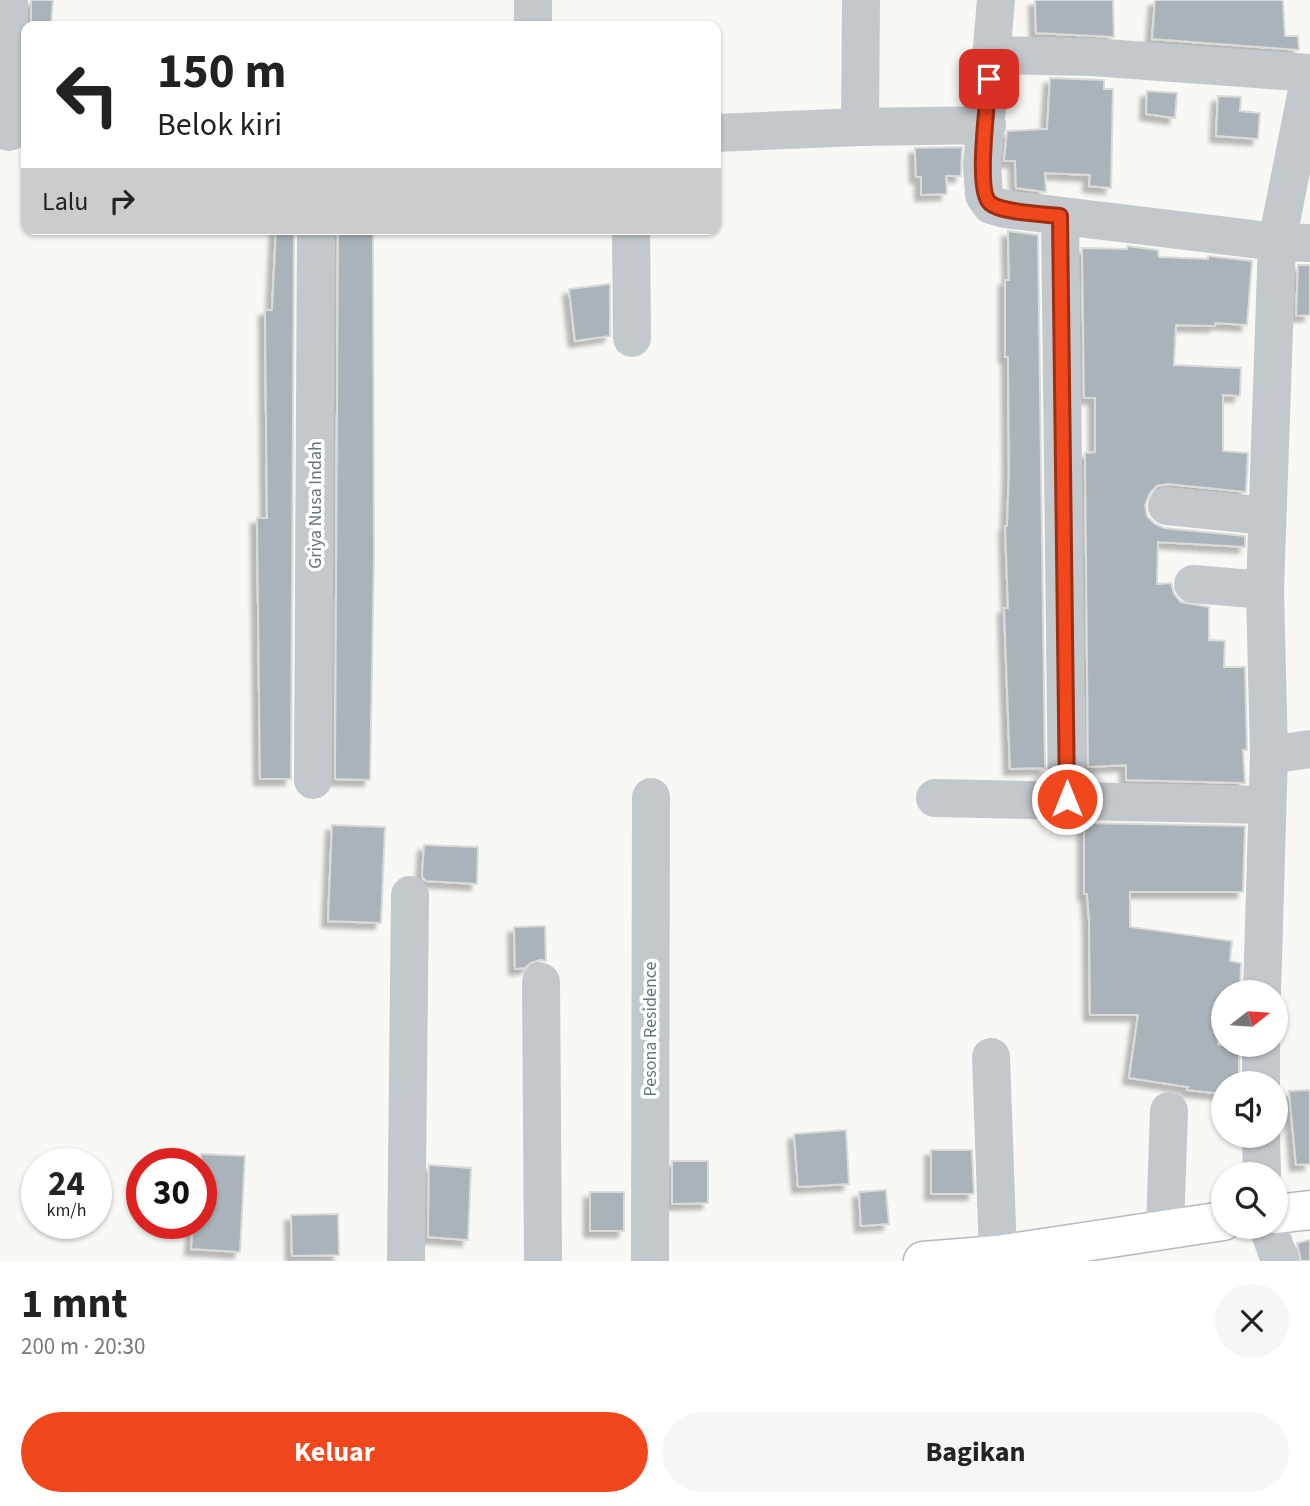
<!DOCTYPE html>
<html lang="id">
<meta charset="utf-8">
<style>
body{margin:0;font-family:"Source Sans 3",sans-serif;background:#f6f6f6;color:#222;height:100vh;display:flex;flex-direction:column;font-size:26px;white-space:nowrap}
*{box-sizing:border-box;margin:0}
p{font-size:23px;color:#767676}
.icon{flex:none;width:38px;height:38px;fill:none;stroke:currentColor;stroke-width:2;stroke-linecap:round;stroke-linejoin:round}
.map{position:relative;height:1261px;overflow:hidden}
.details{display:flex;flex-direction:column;background:#fff;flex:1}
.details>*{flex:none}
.banner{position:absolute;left:21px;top:21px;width:700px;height:214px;border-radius:14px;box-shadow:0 2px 5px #0004;background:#fff;color:#222;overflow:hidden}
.needle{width:46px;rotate:73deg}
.fabs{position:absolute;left:1211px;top:980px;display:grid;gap:14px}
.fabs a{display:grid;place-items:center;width:77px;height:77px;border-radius:50%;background:#fff;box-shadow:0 2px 5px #0004;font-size:35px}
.speed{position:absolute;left:21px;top:1148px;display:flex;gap:14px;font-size:35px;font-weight:700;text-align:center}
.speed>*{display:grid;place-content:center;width:91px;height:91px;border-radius:50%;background:#fff;box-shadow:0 2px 5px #0004;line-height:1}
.speed small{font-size:18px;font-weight:400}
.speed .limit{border:10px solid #d22;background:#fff;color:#111}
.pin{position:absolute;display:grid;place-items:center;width:60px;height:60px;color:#fff;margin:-30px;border-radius:14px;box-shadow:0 4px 10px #0006}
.me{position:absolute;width:77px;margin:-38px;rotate:0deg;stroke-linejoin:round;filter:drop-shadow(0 0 5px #0008)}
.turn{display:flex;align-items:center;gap:24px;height:147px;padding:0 21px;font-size:32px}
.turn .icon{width:91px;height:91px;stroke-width:2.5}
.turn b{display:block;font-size:49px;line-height:60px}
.then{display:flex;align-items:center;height:66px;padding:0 21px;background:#0003;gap:14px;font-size:26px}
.round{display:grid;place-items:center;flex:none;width:74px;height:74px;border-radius:37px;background:#f6f6f6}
.summary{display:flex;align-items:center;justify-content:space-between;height:119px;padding:0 21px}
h1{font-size:42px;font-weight:700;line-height:52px}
.button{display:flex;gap:14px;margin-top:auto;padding:14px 21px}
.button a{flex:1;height:80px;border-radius:42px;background:#f1471c;color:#fff;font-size:28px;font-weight:700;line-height:80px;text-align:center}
.button a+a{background:#f6f6f6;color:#222}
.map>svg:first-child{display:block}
</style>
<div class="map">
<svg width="1310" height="1261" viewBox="0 0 1310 1261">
<defs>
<filter id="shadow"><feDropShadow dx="-6" dy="6" stdDeviation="2" flood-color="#0004"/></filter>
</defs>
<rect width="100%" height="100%" fill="#f8f8f5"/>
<!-- building -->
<path fill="#a9b3b9" stroke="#dadad7" stroke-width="2" filter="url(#shadow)" d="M31,0H53L51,26H31Z
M1035,0H1113L1114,37L1036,33Z
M1155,0H1283L1285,36H1298L1299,50L1152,39Z
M1050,78L1104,80V89H1113L1111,188L1089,186L1090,175L1045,173L1046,192L1016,188L1015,161H1004L1007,131L1047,129Z
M1147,91L1177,93L1175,118L1146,114Z
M1218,96L1241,97L1240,111L1260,113L1258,139L1216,136Z
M962,147L961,176H946L947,194L921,195V177H916L915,148Z
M276,229H294L291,779H260L257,518H267L265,310H272Z
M338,229H373L374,556L370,780L335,779Z
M1008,231L1038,235L1045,768L1010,769L1004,608H1008L1005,526H1007L1009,472L1008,357H1005V280H1009Z
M1127,246L1158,250L1159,257L1208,259V256L1252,261L1247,325L1215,323V326L1176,325L1174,365L1241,368L1240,396L1223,395V451L1248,453L1246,492L1168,484L1157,486L1150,493L1145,505L1147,516L1155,524L1164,528L1245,536V547L1158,542L1157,584L1171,583L1174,594L1181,602L1209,607V640L1225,641L1224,667H1245L1247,750H1243L1245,783L1126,780V765L1088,767L1085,453L1095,452V398H1084L1082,248L1127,249Z
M1298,265H1310V315L1296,316Z
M610,284V336L575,341L569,289Z
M1084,823L1245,826L1243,892H1130V927L1232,941L1230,961L1241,963L1240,992H1223L1218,1045H1239V1083H1223V1094L1187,1090L1188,1087L1129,1078L1138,1015H1090L1089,919L1087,894H1084Z
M332,825L385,827L381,923L328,921Z
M424,845L478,847L477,884L426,881L422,877Z
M545,926L546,961L540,960L531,963L525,968L515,969L514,927Z
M1310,1090V1164L1296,1165L1289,1091Z
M846,1130L849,1184L798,1187L794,1134Z
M931,1150H972L974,1194H931Z
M201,1154L245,1156L240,1252L191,1249L193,1223H201Z
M672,1161H708V1203L672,1204Z
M429,1165L471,1168L468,1240L428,1237Z
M886,1190L889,1224L861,1226L859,1192Z
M590,1192H624V1231H590Z
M338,1214L339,1255L292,1256L291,1215Z
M1310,1240V1261H1301L1297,1243Z"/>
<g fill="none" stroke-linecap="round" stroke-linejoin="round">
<!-- major casing -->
<g stroke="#b4babe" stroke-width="41">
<path id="major" d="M1276,1214L1310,1210
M923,1261L998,1255L1223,1221"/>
</g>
<!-- minor -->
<path stroke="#c3c8cc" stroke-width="38" d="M996,0L982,165L984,195L991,205L1005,209L1277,242L1310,243
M533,26V0
M991,55L1092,57L1310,73
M860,127L861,0
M9,132V0
M716,133L860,127L987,125
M1060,216L1067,799
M631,229L632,338
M1167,506L1267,516
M1193,584L1265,590
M1269,755L1310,749
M313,780L316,229
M935,798L1267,805
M541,982L543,1261
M1262,992L1269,755L1265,590L1277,242L1310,75
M991,1057L998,1255
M1261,1083V1045
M1261,1136L1262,1174
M1268,1227L1280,1261
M1165,1228L1169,1111
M406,1261L410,895
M650,1261L651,797"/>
<!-- major -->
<use href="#major" stroke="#fff" stroke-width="38"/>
</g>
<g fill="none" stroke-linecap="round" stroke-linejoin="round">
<!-- route casing -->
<g stroke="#9d2e12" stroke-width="18">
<path id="route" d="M989,79C988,102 975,190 990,203C1001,213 1045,214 1060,216L1067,799"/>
</g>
<!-- route -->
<use href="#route" stroke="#f1471c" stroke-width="12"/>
</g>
<g text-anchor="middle" stroke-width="7" stroke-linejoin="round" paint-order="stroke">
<!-- street labels -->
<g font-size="18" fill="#617582" stroke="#fff">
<text transform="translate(315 505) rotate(-90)" y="6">Griya Nusa Indah</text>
<text transform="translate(650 1029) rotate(-90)" y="6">Pesona Residence</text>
</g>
</g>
</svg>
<div class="fabs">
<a><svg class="needle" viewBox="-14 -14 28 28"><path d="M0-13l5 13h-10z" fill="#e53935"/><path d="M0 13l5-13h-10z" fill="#767676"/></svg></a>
<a><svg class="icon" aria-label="sound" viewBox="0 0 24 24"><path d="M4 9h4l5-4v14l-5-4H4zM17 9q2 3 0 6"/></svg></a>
<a><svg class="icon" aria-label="search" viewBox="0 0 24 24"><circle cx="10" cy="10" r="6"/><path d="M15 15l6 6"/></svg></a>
</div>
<div class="speed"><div>24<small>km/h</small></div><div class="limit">30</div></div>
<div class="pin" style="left:989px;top:79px;background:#d93025"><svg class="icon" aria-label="arrive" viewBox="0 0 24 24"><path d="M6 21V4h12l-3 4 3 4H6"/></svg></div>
<svg class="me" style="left:1067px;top:799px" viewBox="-20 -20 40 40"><circle r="17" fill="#f1471c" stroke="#fff" stroke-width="3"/><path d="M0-11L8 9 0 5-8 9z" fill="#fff"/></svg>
<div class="banner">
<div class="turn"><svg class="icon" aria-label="left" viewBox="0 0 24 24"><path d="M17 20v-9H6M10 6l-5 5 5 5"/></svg><div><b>150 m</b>Belok kiri</div></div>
<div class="then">Lalu<svg class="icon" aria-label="right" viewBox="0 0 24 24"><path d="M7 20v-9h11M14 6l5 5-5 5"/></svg></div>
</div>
</div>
<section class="details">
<div class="summary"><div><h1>1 mnt</h1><p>200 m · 20:30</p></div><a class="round"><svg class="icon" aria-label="close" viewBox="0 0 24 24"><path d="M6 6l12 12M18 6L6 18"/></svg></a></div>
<div class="button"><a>Keluar</a><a>Bagikan</a></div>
</section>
